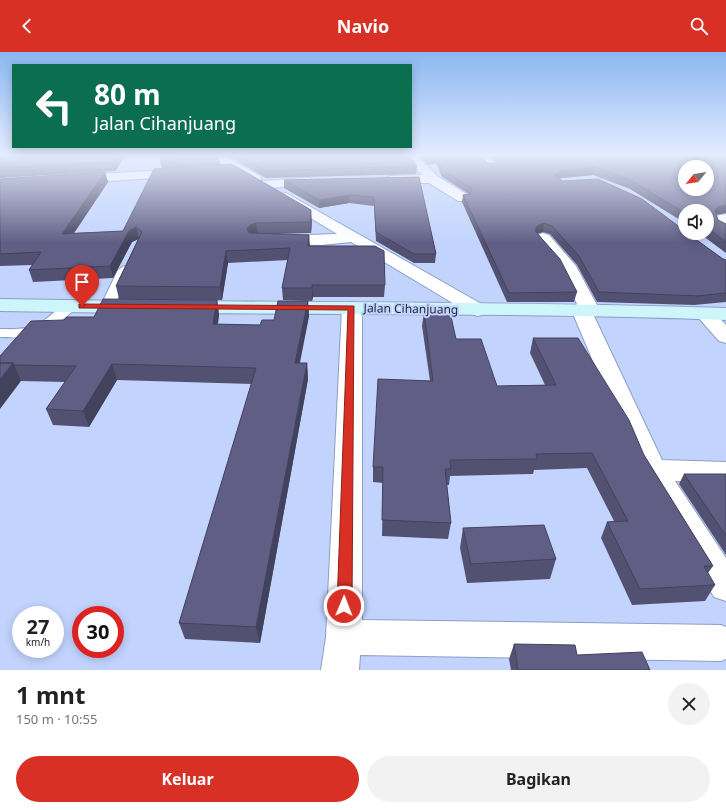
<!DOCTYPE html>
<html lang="id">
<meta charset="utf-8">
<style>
body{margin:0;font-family:"Noto Sans",sans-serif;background:#f2f2f2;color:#222;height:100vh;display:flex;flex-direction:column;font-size:15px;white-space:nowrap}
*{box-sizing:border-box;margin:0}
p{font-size:13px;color:#767676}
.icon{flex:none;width:22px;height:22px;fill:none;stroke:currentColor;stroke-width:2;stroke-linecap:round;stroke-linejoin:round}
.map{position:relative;height:618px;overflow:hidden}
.drawer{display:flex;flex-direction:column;background:#fff;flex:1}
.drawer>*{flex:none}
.hud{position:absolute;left:12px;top:12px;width:400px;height:84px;border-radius:0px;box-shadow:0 2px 10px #0003;background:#0b6e4f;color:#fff;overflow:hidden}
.needle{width:26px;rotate:240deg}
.fabs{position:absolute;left:678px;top:108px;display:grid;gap:8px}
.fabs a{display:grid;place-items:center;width:36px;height:36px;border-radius:50%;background:#fff;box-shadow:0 2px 10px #0003;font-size:20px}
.speed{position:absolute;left:12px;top:554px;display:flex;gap:8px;font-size:20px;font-weight:700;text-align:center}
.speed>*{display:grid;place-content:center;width:52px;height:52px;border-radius:50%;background:#fff;box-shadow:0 2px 10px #0003;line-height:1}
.speed small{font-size:10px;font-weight:400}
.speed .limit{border:6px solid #d22;background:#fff;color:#111}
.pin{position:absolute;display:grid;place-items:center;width:34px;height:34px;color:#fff;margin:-41px -17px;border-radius:50% 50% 50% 0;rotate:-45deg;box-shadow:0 0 4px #0007}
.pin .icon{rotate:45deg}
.me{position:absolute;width:44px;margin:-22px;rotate:1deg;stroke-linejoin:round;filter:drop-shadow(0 0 3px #0008)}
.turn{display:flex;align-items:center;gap:14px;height:84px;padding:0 16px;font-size:18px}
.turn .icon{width:52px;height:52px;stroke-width:2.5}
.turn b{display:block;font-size:28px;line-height:34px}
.round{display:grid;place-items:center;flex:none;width:42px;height:42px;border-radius:21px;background:#f2f2f2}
.head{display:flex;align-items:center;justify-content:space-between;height:68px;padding:0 16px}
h1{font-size:24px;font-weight:700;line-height:30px}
.button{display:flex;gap:8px;margin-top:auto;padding:8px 16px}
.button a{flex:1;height:46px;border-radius:24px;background:#d93025;color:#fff;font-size:16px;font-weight:700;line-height:46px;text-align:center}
.button a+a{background:#f2f2f2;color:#222}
header{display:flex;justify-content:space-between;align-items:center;height:52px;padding:0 16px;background:#d93025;color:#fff;font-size:18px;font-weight:700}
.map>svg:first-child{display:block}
</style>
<header><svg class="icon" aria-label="back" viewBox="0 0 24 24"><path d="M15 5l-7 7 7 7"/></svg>Navio<svg class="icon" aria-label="search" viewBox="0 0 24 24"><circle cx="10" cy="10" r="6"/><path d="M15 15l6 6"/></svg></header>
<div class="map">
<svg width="726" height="618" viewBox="0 0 726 618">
<rect width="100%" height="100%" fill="#c2d4fe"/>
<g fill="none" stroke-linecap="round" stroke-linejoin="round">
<!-- lane casing -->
<g stroke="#8d9ec6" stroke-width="2">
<path id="lane" d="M124,214L130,218L114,255L112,258H102L100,255L118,218Z
M70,250L75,251L77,254L75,257C46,282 39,287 0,285V277C37,278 38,274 65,251Z"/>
</g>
<!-- street casing -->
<g stroke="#8d9ec6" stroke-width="2">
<path id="street" d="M210,104H225L260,124L261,127L260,129L309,126L316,130L309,134L263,136L258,135L256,132L258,130H250Z
M417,104L437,124L468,143L470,146L468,149H458L429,131H385L384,128L390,124L422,123L405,105Z
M475,104H488L498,114L496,117H488Z
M181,117L185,118L187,121L185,124L78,131L72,127L78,123Z
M286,141L485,254L488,258L485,262L478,264L471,262L351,190L321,193L273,192L271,189L273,186L279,184L337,182L281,148L279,145L281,142Z
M726,162V181L716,175L713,167L715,164Z
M543,181L549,183L576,214L599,257L593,262L662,408L726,410V430L675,429L726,506V549L714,545L639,418L571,257L577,252L559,215L535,186L537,183Z
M352,250L359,252L362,256V568L721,573L726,575V607L721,609L360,603L359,618H321L326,585L342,256L345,252Z
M706,257L713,259L726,273V291L719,289L696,263L699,259Z"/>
</g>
<!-- secondary casing -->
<g stroke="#8d9ec6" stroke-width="2">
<path id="secondary" d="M0,247L129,249L136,251L139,255L136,259L129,261L0,259Z
M189,249C368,251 547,250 726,256V268C547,261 368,263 189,261L182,259L179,255L182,251Z"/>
</g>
<!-- lane -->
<use href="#lane" fill="#fff" fill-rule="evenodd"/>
<!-- street -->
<use href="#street" fill="#fff" fill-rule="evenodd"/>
<!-- secondary -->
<use href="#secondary" fill="#cef6fa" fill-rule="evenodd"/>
</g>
<!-- wall -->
<path fill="#535172" d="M0,104H125L115,119L0,126Z
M228,104H409L417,114L416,122L266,126Z
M419,104H481L488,111H497L490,104H726V161L716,162L718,168L726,172V201L699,181H707V159H685V171L630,137L593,123L561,126L559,127L563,129L723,207L726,208V250L694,253L597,250L577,213L550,182L543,180L538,181L577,240L574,250H507L462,150L463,143L469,142L442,125L436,111L428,113Z
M219,106L220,113L312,169L311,181L278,182L310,194L385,233L384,245H313L312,249L283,248L282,236L288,208L228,211L222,248L119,247L116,234L138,187L132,190L113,226L33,230L29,218L32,213L0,214V127L105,120L108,130L74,181L123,179L162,116L160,109Z
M419,125L436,202L435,211H414L376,189L374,154L349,151L319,156L284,136V128Z
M217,248L219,263L218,272L260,273L274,268L308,249L309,264L300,311H307L308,327L260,591L185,587L179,571L252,332L117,328L89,375L53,373L46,357L65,330L21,329L0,304L64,268L94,265Z
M424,260L456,287L497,334L545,333L530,301L533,286L644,403L713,514L708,521L715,533L705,549L632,553L601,486L607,470L614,469L587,416L534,418L533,422L450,424L449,433H447L451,471L448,487L382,484L383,431L373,430V415L430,329L422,274Z
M684,422H726V503L679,432Z
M463,476L556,507L550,527L467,531L460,496Z
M514,592L577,603L650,618H511L509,607Z"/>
<!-- shaded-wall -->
<path fill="#43425d" d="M116,104H125L115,119L113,110Z
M436,104H437L436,111L428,113L429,106Z
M595,115L593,123L561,126L553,130L554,123L562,118Z
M105,120L108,130L66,193L62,182Z
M349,143V151L319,156V148Z
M726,153V161L715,163V158L718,155Z
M311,158L312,169L311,181L310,170Z
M256,171L258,183L249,188L247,177L250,173Z
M544,171L543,180L536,182L535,179L537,174Z
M136,175L139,187L132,190L113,226L110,214L129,179Z
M309,183L310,194H308Z
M226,199L228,211L222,248L220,235Z
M312,233L313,245L312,249Z
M217,248L219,263L215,287L213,272Z
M308,249L309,264L296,326L295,311Z
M13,311L21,329L0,357V327Z
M307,311L308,327L260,591L256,575Z
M112,312L117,328L89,375L83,359Z"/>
<!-- building -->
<path fill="#605e85" stroke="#43425d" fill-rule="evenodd" d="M0,104H116L113,110L0,116Z
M163,104H217L219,106L160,109Z
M239,104H409L417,114L266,119Z
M427,104H436L429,106Z
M437,104H481L488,111H497L500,107L498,104H726V153L718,155L715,158L718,168L726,172V190L707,176V159H685V161L632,129L595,115L562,118L554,123L563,129L598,127L642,147L685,179V181H687L723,207L726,208V241L698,244L599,240L579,204L552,174L544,171L537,174L535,179L560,207L577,240L509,241L463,143L470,142L472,138L470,135L442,118ZM685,115H707V137H685Z
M232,112L311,158L310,170L256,171L250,173L247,177L249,181L309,183L308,194H375L384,199L385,233H312V236H282L290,196L226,199L220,235L116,234L142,180L136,175L129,179L110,214L29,218L41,200L0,202V127L105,120L62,182L123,179L154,117Z
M419,125L436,202H414L376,180L374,145L349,143L319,148L284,128Z
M103,247L217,248L213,272L260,273L262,268H274L278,249H308L295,311H307L256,575L179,571L256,316L112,312L83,359L46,357L76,314L14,313L13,311H0V304L31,269L64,268L67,265H94Z
M424,260H450L456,287H481L497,334L556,333L533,286H578L629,368L644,403L713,514H704L715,533L640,537L607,470L628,469L592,401L536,402L537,407L450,408L451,417H445L451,471L382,468L383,415H373L378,327L433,329Z
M0,311H13L0,327Z
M684,422H726V484Z
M544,473L556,507L471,512L463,476Z
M514,592L575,593L577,603L642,600L650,618H518Z"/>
<!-- sky -->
<linearGradient id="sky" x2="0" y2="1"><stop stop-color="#8ab7f1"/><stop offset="0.54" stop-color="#e4ecff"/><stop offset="1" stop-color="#e4ecff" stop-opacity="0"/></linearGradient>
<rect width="726" height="191" fill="url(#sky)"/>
<!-- route -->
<path fill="#d93025" stroke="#8d1f18" d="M79,252L354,254L352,554L350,559L344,561L339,559L337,554L348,258L82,256H79Z"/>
<g text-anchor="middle" stroke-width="4" stroke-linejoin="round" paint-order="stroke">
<!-- street labels -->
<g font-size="12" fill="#1f2535" stroke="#c2d4fe">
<text transform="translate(411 257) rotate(1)" y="4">Jalan Cihanjuang</text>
</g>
</g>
</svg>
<div class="fabs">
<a><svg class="needle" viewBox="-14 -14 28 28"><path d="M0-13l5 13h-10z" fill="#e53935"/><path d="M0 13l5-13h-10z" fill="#767676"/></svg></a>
<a><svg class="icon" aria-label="sound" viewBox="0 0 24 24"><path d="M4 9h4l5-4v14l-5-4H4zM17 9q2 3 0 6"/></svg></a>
</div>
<div class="speed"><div>27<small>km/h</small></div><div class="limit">30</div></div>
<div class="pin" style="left:82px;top:254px;background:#d93025"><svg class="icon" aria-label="arrive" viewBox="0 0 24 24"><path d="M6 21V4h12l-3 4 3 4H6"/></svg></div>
<svg class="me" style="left:344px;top:554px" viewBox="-20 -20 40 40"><circle r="17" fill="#d93025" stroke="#fff" stroke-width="3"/><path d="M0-11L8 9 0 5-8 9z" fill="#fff"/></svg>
<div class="hud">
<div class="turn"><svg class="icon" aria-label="left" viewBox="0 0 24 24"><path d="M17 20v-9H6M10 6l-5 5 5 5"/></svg><div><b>80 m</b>Jalan Cihanjuang</div></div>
</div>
</div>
<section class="drawer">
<div class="head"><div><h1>1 mnt</h1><p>150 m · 10:55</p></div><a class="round"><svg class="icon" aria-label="close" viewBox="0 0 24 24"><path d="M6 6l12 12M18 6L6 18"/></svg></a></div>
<div class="button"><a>Keluar</a><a>Bagikan</a></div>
</section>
